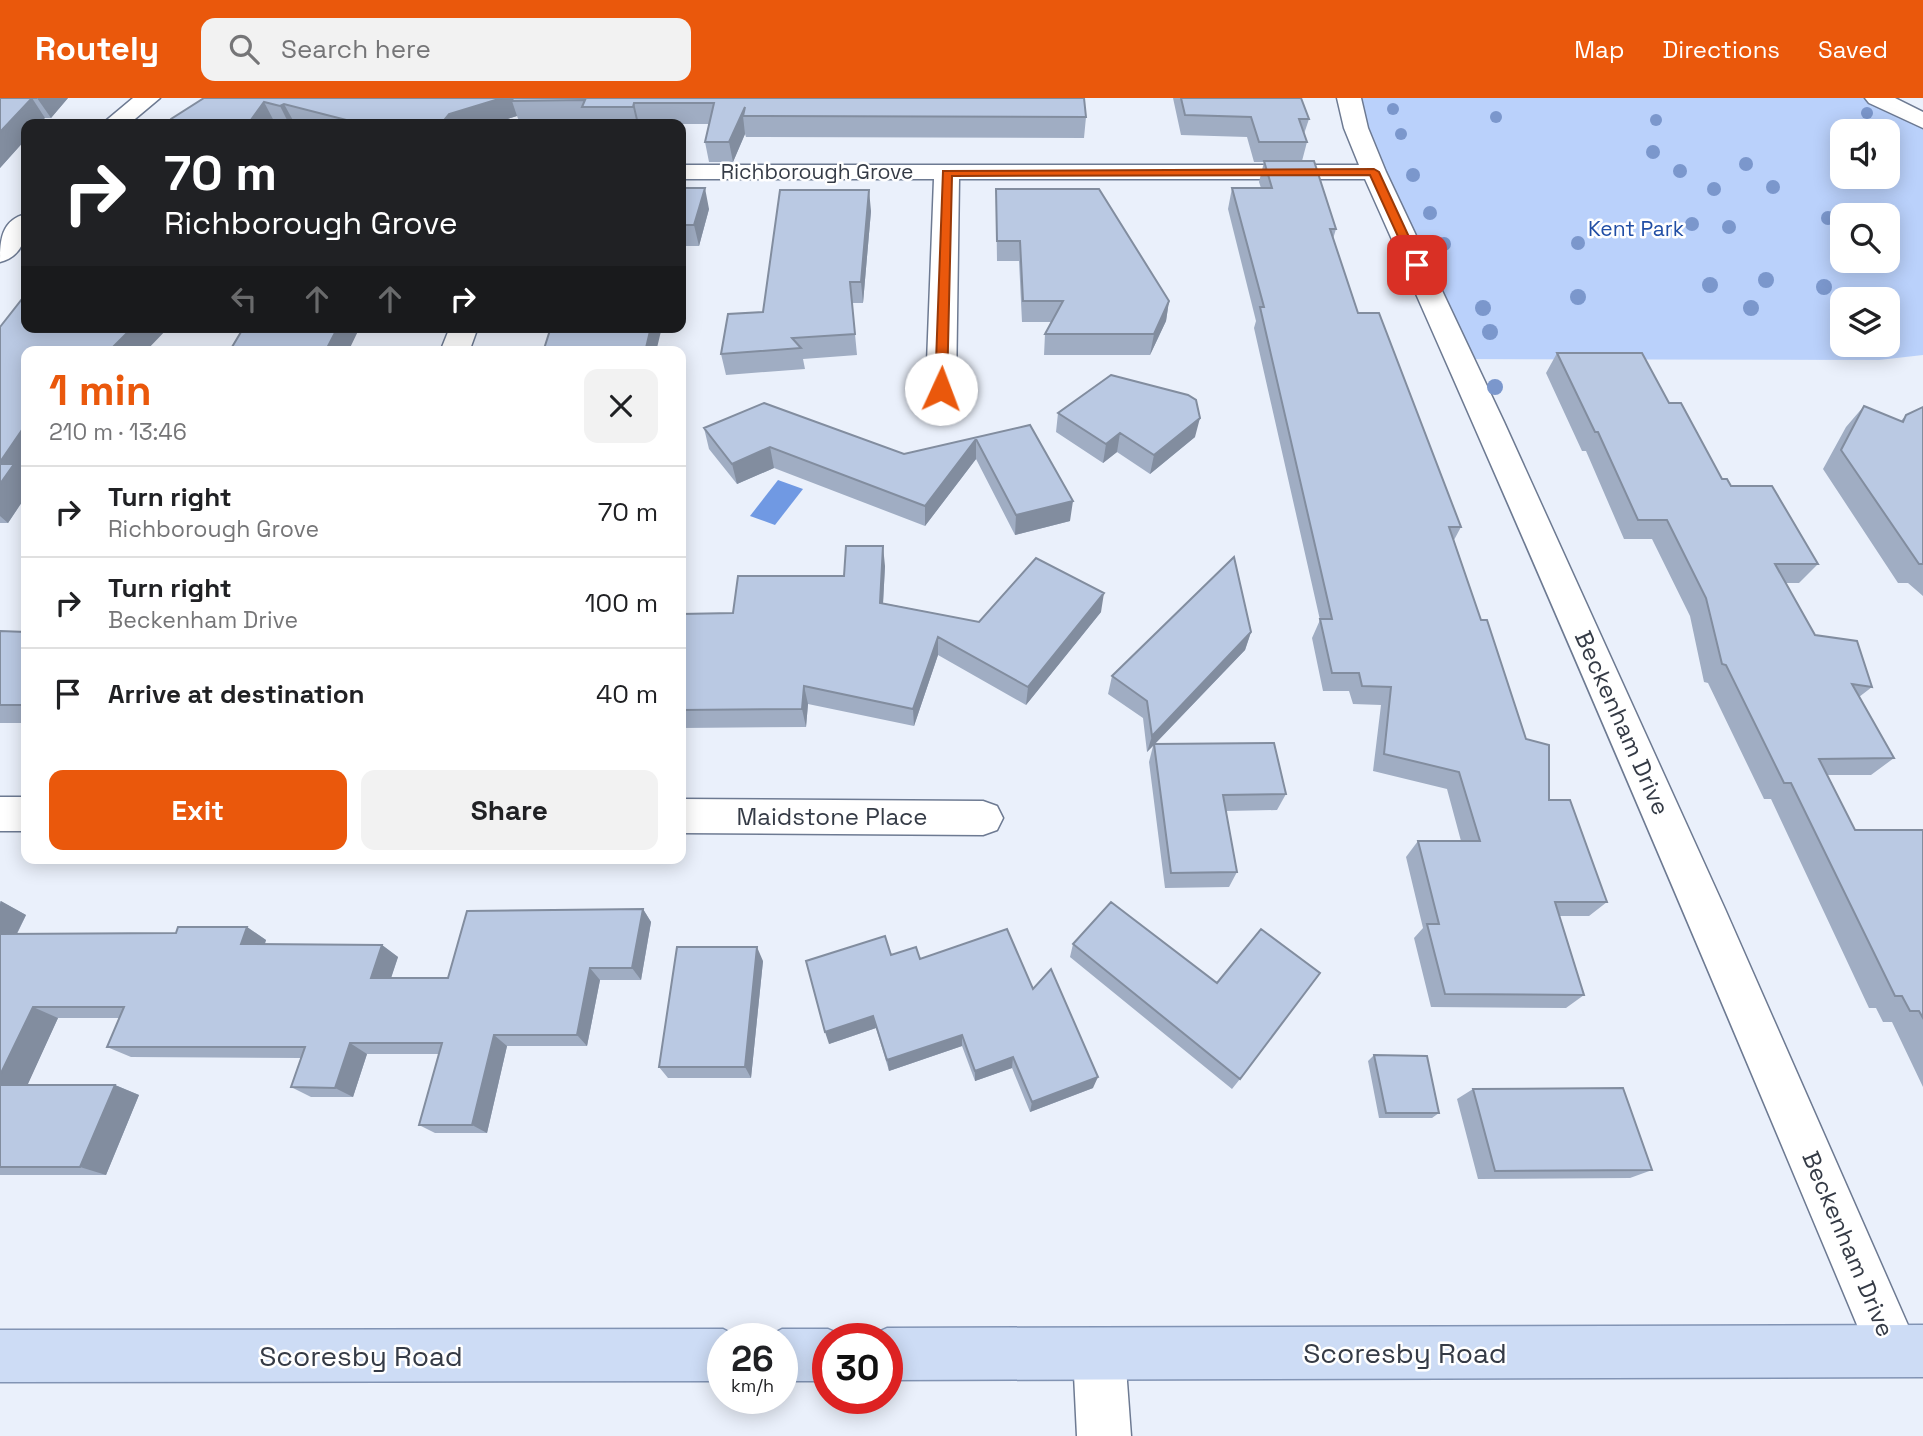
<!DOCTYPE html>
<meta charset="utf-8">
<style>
body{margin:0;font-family:"Space Grotesk",sans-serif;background:#f2f2f2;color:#202124;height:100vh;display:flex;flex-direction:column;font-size:26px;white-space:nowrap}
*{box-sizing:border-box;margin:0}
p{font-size:23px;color:#757577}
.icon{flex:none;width:38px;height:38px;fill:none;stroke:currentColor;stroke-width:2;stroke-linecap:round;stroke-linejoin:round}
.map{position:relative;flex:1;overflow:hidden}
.details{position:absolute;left:21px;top:248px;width:665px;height:518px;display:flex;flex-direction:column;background:#fff;border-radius:14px;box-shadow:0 4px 18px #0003}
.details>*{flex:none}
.top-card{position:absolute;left:21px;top:21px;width:665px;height:214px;border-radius:14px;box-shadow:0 4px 18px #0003;background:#202124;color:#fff;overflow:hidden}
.fabs{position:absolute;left:1830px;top:21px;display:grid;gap:14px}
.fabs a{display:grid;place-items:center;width:70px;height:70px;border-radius:14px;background:#fff;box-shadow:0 4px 18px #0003;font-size:35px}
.speed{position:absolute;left:707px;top:1225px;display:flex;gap:14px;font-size:35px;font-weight:700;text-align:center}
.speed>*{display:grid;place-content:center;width:91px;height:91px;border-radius:50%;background:#fff;box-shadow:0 4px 18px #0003;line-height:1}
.speed small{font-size:18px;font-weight:400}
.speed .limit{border:10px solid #d22;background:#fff;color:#111}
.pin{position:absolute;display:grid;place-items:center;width:60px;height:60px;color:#fff;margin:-30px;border-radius:14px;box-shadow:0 4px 10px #0006}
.me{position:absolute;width:77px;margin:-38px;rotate:2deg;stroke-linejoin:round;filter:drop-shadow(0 0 5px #0008)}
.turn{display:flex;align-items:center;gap:24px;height:147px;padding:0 28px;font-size:32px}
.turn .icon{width:91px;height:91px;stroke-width:2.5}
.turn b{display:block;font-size:49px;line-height:60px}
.lanes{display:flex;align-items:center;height:66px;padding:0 28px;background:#0003;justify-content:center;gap:35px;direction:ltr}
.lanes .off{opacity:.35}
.round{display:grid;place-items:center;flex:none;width:74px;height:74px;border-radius:14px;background:#f2f2f2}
.summary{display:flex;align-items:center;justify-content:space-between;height:119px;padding:0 28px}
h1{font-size:42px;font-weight:700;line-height:52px;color:#ea580c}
.primary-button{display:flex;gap:14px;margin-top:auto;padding:14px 28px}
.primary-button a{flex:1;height:80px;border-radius:14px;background:#ea580c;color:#fff;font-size:28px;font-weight:700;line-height:80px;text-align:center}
.primary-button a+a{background:#f2f2f2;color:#202124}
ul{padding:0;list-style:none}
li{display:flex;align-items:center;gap:21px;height:91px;padding:0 28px;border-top:2px solid #e0e0e0}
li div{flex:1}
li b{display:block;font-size:26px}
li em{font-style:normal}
header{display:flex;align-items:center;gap:42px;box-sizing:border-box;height:98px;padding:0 35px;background:#ea580c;color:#fff}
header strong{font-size:33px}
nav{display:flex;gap:38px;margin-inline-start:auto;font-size:24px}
.search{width:490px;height:63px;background:#f2f2f2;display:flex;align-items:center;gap:18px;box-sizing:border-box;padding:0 24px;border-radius:14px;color:#757577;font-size:26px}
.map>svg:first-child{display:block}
</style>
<header>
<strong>Routely</strong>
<div class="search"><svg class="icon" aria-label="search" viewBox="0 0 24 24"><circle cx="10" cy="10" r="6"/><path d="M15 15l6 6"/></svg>Search here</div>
<nav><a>Map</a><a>Directions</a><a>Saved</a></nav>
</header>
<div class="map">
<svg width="1923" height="1338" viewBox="0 0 1923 1338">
<rect width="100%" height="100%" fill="#eaf0fb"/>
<!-- green -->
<path fill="#bad1fb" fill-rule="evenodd" d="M1349,0H1877L1923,23V257L1879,262L1460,261ZM1843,33H1888V79H1843ZM1843,117H1888V163H1843ZM1843,201H1888V247H1843Z"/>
<!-- water -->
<path fill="#7099e3" d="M778,382L803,391L775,427L750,418Z"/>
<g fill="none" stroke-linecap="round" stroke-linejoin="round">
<!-- street casing -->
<g stroke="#6d7a92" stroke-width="3">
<path id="street" d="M133,0H160L129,26H102Z
M1337,0H1361L1368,30L1386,74L1504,324L1725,811L1911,1234L1919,1252L1911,1270L1893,1278L1875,1270C1709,872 1541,475 1365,81H959L956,291L952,298L941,301L930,298L926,291L934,81H681V67H1359L1344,30Z
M1865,0H1895L1923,14V30L1869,5Z
M26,116C27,137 24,158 0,164C0,143 1,122 26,116Z
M450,229H478L469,254H440Z
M0,699H26V733H0Z
M681,701L983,703L997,708L1003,720L997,732L983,737L681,735Z
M1099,1230L1117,1238L1125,1256L1131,1338H1077L1073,1256L1081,1238Z"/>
</g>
<!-- primary casing -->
<g stroke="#8294b4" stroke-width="3">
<path id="primary" d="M1923,1227V1279L887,1282V1241H867L869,1238L887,1230Z
M723,1231L742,1241H723V1283L0,1284V1232Z
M782,1231H828L846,1239L847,1241H828V1283H782V1241H763Z"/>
</g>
<!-- street -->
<use href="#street" fill="#fff" fill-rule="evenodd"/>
<!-- primary -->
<use href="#primary" fill="#cddcf5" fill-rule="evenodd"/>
</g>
<!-- trees -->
<g fill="#7b97cc">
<circle cx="1393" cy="11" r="6"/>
<circle cx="1867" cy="15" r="6"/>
<circle cx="1496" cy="19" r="6"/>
<circle cx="1656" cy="22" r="6"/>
<circle cx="1401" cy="36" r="6"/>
<circle cx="1653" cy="54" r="7"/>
<circle cx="1746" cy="66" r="7"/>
<circle cx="1680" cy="73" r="7"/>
<circle cx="1413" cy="77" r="7"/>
<circle cx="1773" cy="89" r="7"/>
<circle cx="1714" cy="91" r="7"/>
<circle cx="1430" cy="115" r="7"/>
<circle cx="1828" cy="120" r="7"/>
<circle cx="1692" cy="126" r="7"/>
<circle cx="1729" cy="129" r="7"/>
<circle cx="1578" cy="145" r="7"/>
<circle cx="1444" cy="146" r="7"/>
<circle cx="1766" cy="182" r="8"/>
<circle cx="1710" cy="187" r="8"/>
<circle cx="1824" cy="189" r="8"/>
<circle cx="1578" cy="199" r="8"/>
<circle cx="1483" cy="210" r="8"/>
<circle cx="1751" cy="210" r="8"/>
<circle cx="1490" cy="234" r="8"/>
<circle cx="1495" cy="289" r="8"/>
</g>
<!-- wall -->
<path fill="#a0adc3" d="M0,0H68L51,20H45L26,26V41L0,70Z
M204,0L1084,3L1086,19L1084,40L746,39L745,36L733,64H709L705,44L709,26H587L586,23H519L517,18L491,26H280L275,25L274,26H167Z
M1173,0H1301L1309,21L1304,36L1307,44L1302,63L1336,131L1333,141L1358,215L1461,429L1454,442L1481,522L1549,702L1607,804L1589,818H1559L1584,897L1566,910L1431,909L1414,840L1423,830L1406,759L1418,743H1461L1447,691L1373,673L1381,607L1353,606L1349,593H1323L1312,540L1320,522L1254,230L1256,223L1228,111L1232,90H1261L1259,84L1264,64H1254L1247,39L1181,37Z
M681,90L709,111L699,148H681Z
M996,91L1169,203L1166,223L1150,257H1044L1045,236L1052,224H1022L1019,163H997Z
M871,113L863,205H852L857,257L803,261L805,271L726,277L721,256L763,214Z
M0,229L26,254V375L25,377L26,378V398L8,425H0Z
M1557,255L1669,305L1722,381L1818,466L1799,485H1786L1815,537L1872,589L1859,599L1894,660L1871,677H1827L1855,732H1923V989L1892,924H1883L1876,910H1869L1771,701H1764L1708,585L1704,584L1690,518L1652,441H1624L1586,353H1582L1546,275Z
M1864,308L1901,323L1906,317L1923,309V498L1908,485H1898L1823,371L1846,329Z
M1058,315L1195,339L1150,376L1117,354L1103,365L1056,334Z
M1030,327L1070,423L1015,437L976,361L925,428L774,370L737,386L709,351L704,330L904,356Z
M885,468L883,505L979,524L1101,514L1026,607L938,557L914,628L808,606L806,629L681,630V516L733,515L844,478Z
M0,533L26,534V625H0Z
M1251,534L1245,552L1155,646L1286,696L1277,712L1226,713L1237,774L1229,789L1165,790L1149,664L1153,648L1147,654L1143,620L1108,596L1112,578Z
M0,803L26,817L17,836L176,835L247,829L266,842L265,846L382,847L398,859L391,880H448L643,811L651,824L641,882H600L587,948H507L487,1035H435L419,1027L439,956H367L353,999H311L291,989L301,960L131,959L107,949L119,920H58L27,987H115L139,997L106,1077H0Z
M1073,846L1217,885L1240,981L1232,991L1070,859Z
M891,857L920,861L1093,990L1030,1014L1012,970L975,983L962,948L889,973L876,930L829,946Z
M763,863L751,980H668L659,969Z
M1374,957L1439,1015L1432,1020H1379L1368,963Z
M1473,991L1652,1072L1630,1080L1478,1081L1457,1001Z"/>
<!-- shaded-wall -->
<path fill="#828d9f" d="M32,0L45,20L39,26H26V41L0,70V34Z
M37,0H68L51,20Z
M502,0H516L512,3L517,18L491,26H441L449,16Z
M264,4L275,25L274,26H248Z
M634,5L639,26H637L633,9Z
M284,6L295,26H289L280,8Z
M745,9L743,18L745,36L733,64L729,44Z
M705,90L709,111L699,148L694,127Z
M869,92L871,113L863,205L861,184Z
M1169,203L1166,223L1150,257L1154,236Z
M133,229H169L145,254H108Z
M338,229H360L348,254H325Z
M651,229H662L656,254H645Z
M1200,320L1195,339L1150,376L1154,357Z
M26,326V375L25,377L26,378V398L8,425L0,418V364Z
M1120,335L1117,354L1103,365L1106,346Z
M976,341V361L925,428V408Z
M770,349L774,370L737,386L732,366Z
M1073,403L1070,423L1015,437L1016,417Z
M883,448L885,468L882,524L880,505Z
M1104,495L1101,514L1026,607L1028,589Z
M1251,534L1245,552L1147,654L1152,638Z
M938,539V557L914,628L913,611Z
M804,588L808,606L806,629L802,611Z
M1,803L26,817L10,849L0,844V806Z
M643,811L651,824L641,882L632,870Z
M247,829L266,842L260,858L241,846Z
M382,847L398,859L387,892L371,880Z
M757,849L763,863L751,980L745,969Z
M590,870L600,882L587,948L577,937Z
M33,909L58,920L23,997L0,989V977Z
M873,918L876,930L829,946L825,934Z
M494,937L507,948L487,1035L472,1027Z
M962,937V948L889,973L887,962Z
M350,945L367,956L353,999L335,990Z
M1013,959L1012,970L975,983V973Z
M1098,979L1093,990L1030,1014L1032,1004Z
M115,987L139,997L106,1077L80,1069Z"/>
<!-- building -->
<path fill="#bac9e3" stroke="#828d9f" stroke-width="2" d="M0,0H37H32L0,34Z
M204,0H502L449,16L441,26H362L284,6L280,8L264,4L248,26H167L171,21Z
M513,0H1084L1086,19L743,18L745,9L729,44H705L714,5H634L633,9H582L585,2L512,3Z
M1181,0H1301L1309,21H1299L1307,44H1259L1251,19L1185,17Z
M1264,63H1314L1336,131H1330L1358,215H1379L1461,429H1449L1481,522H1487L1526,641L1549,647V702H1570L1607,804H1555L1584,897L1445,896L1427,826H1439L1418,743H1480L1459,674L1384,656L1391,589L1362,588L1359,575H1332L1320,521H1332L1260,209H1264L1232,90H1272Z
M681,90H705L694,127H681Z
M996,91H1099L1169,203L1154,236H1045L1063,203H1023L1020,143H997Z
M780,92H869L861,184H850L855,236L792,240L801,250L721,256L728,216L763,214Z
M26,196V229H133L108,254H26V326L0,364V229Z
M244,229H338L325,254H229Z
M551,229H651L645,254H543Z
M1557,255H1642L1669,305H1681L1722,381H1727L1731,388H1772L1818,466H1775L1815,537L1857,543L1872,589L1852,586L1894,660L1819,661L1855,732H1923V920L1919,913H1910L1902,898H1895L1791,685H1784L1726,567L1722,566L1706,500L1667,422H1638L1598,334H1595Z
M1111,277L1188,297L1196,302L1200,320L1154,357L1120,335L1106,346L1058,315Z
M764,305L904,356L1030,327L1073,403L1016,417L976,341L925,408L770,349L732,366L704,330Z
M1864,308L1903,324L1906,317L1923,309V466H1919L1841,352Z
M0,366H14L0,386Z
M846,448H883L880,505L979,524L1036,460L1104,495L1028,589L938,539L913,611L804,588L802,611L681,612V516L733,515L738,478H844Z
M1234,459L1251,534L1152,638L1147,603L1112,578Z
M0,533L26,534V607H0Z
M1274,645L1286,696L1223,697L1237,774L1171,775L1154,646Z
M1111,804L1217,885L1261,831L1320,875L1240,981L1073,846Z
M643,811L632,870H590L577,937H494L472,1027H419L442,945H350L335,990L291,989L305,949H107L124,909H33L0,977V836L176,835L178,829H247L241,846L382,847L371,880H448L467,813Z
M1007,831L1033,891L1051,871L1098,979L1032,1004L1013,959L975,973L962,937L887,962L873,918L825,934L806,863L885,838L891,857L916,849L920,861Z
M677,849H757L745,969H659Z
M1374,957L1427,958L1439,1015H1386Z
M0,987H115L80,1069H0Z
M1623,990L1652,1072L1495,1073L1473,991Z"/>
<!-- route -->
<path fill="#ea580c" stroke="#983908" stroke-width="2" d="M1374,71L1379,74L1422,167L1421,170L1411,167L1370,77L952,78L947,291L941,295L935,291L943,73Z"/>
<g text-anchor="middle" stroke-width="5" stroke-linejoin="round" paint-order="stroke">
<!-- far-street labels -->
<g font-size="21" fill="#353b46" stroke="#fff">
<text x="817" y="81">Richborough Grove</text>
</g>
<!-- far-park labels -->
<g font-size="21" fill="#214ea5" stroke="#fff">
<text x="1636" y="138">Kent Park</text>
</g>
<!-- street labels -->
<g font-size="24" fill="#353b46" stroke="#fff">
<text transform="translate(1622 625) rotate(66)" y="8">Beckenham Drive</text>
<text x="832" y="727">Maidstone Place</text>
<text transform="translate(1848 1146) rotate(67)" y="8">Beckenham Drive</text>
</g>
<!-- near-street labels -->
<g font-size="28" fill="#353b46" stroke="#fff">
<text x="1405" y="1265">Scoresby Road</text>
<text x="361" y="1268">Scoresby Road</text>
</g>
</g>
</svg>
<div class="fabs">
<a><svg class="icon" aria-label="sound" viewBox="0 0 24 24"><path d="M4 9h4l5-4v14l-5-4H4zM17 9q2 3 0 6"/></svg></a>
<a><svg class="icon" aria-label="search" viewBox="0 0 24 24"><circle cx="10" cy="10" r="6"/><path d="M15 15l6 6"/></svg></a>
<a><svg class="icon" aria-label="layers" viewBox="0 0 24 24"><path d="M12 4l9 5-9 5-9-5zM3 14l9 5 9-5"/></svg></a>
</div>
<div class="speed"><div>26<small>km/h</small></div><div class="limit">30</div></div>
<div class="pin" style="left:1417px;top:167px;background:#d93025"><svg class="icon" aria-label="arrive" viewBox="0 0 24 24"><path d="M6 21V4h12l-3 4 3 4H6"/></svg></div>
<svg class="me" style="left:941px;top:291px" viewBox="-20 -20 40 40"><circle r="19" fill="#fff"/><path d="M0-13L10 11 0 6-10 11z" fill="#ea580c"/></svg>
<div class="top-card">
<div class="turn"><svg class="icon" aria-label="right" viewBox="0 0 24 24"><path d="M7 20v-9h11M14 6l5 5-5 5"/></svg><div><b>70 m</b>Richborough Grove</div></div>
<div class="lanes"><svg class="icon off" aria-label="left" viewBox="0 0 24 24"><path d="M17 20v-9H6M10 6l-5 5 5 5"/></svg><svg class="icon off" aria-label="ahead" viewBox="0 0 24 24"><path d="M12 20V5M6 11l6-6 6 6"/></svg><svg class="icon off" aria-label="ahead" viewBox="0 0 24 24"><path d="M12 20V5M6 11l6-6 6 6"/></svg><svg class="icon" aria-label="right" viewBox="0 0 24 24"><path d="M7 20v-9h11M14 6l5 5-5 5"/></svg></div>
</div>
<section class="details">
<div class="summary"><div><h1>1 min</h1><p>210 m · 13:46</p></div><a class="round"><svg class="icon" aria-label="close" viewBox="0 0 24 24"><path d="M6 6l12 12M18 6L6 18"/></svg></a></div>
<ul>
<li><svg class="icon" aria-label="right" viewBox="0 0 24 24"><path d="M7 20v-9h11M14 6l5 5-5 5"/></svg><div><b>Turn right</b><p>Richborough Grove</p></div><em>70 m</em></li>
<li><svg class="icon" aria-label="right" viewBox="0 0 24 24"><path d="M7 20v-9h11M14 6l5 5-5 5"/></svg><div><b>Turn right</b><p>Beckenham Drive</p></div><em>100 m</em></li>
<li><svg class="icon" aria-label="arrive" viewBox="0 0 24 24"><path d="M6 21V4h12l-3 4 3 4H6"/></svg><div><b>Arrive at destination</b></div><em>40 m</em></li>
</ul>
<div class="primary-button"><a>Exit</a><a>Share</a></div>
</section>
</div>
